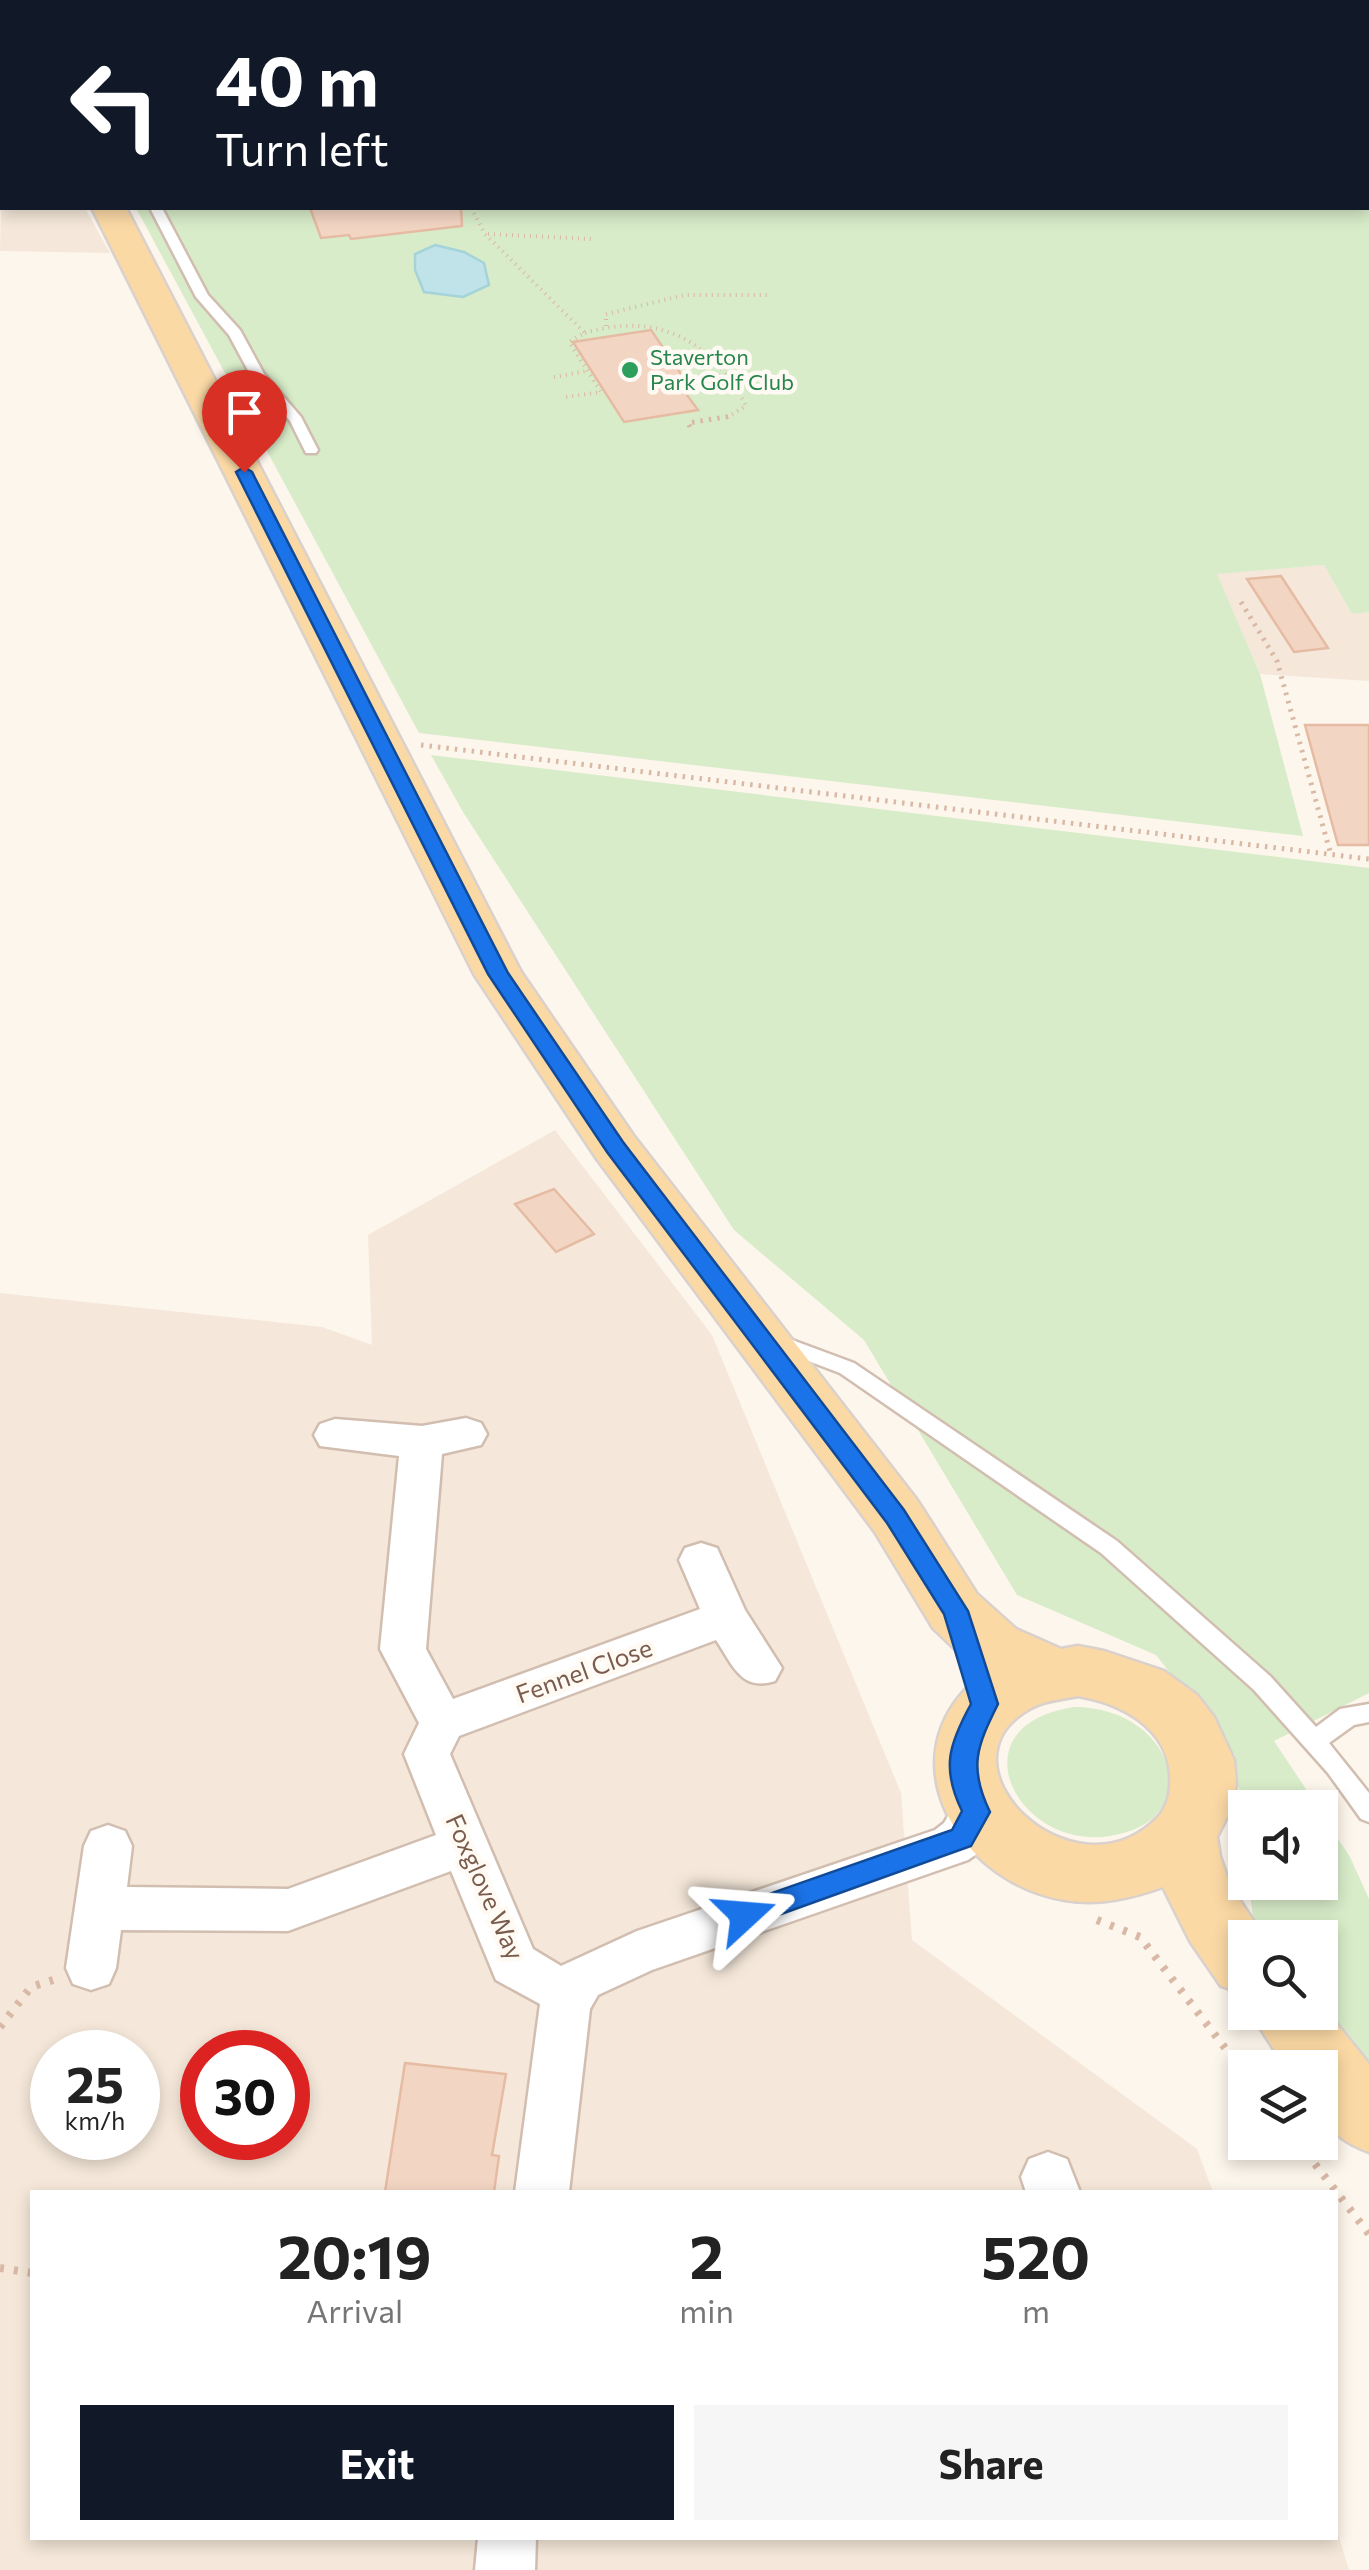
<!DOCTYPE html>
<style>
body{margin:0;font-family:Commissioner,sans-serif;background:#f6f6f6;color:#222;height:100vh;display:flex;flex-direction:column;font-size:38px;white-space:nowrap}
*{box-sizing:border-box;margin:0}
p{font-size:32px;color:#767676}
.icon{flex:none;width:55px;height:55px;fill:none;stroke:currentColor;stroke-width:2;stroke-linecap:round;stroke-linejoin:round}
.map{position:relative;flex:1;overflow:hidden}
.panel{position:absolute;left:30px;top:2190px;width:1308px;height:350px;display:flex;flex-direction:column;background:#fff;border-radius:0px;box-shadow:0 5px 15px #0003}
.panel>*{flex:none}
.banner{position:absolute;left:0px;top:0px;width:1370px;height:210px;box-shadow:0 5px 15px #0003;background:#111827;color:#fff;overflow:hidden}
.buttons{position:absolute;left:1228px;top:1790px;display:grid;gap:20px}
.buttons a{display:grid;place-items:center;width:110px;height:110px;border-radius:0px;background:#fff;box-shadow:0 5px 15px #0003;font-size:50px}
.speed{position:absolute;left:30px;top:2030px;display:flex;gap:20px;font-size:50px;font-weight:700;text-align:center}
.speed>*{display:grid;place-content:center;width:130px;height:130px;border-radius:50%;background:#fff;box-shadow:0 5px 15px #0003;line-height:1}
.speed small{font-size:25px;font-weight:400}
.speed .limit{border:15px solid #d22;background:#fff;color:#111}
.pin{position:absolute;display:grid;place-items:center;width:85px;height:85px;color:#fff;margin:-102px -42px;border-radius:50% 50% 50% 0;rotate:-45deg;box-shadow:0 0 10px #0007}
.pin .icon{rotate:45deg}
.me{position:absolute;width:110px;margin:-55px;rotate:71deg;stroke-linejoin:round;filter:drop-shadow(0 0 8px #0008)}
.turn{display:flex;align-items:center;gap:35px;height:210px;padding:0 50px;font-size:45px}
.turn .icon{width:130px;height:130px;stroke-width:2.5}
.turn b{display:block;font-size:70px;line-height:85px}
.eta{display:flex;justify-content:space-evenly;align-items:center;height:170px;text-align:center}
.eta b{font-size:60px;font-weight:700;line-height:70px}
.primary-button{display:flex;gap:20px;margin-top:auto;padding:20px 50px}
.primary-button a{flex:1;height:115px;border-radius:0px;background:#111827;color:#fff;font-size:40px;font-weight:700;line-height:115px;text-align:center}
.primary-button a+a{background:#f6f6f6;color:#222}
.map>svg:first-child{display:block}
</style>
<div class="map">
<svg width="1369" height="2570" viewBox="0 0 1369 2570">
<rect width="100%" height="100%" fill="#fdf6ec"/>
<!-- residential -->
<path fill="#f5e8da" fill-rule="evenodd" d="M2,160V208H85L110,253L0,251Z
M1325,565L1352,614L1369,612V681L1260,674L1216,573Z
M555,1130L712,1335L901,1793L912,1940L1197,2149L1213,2192H32V2538H1335V2524L1349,2570H0V1293L322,1327L372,1345L368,1235ZM52,2052H138V2138H52ZM202,2052H288V2138H202Z"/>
<!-- green -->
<path fill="#d8ecc9" d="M26,0H1346L1359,2H28Z
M1369,4V612L1352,614L1324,565L1217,574L1260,674L1303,836L419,733L136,208H1368Z
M431,755L1369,868V1693L1274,1741L1318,1807L1245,1808V1847L1235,1755L1156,1655L1017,1595L864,1340L734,1230L463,812Z
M1074,1707C1174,1707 1211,1820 1110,1836C1016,1851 953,1725 1074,1707Z
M1320,1811L1350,1857L1369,1899V2072L1320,2011V1938L1261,1937L1254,1928L1249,1883L1320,1882Z"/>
<!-- water -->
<path fill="#bfe3e8" stroke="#a5d3da" stroke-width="2.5" d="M435,245L464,252L484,263L489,285L463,297L424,292L415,270V254Z"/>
<!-- building -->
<path fill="#f3d5c3" stroke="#e6bba3" stroke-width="2.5" d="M310,208H461L462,226L351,239L349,235L321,238Z
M651,330L692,390L684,391L698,410L624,422L573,342Z
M1281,576L1328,648L1294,652L1247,579Z
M1305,725H1369V845H1338Z
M554,1189L594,1234L556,1252L515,1204Z
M405,2063L506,2074L492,2155L499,2156L494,2192H385Z"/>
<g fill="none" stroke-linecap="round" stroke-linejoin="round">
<!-- lane casing -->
<g stroke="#d1beb0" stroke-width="5">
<path id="lane" d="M48,0H58L59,2H49Z
M150,208H162L208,295L240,330L264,374L301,417L318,450L316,453H306L290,421L251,376L229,335L196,297Z
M776,1334L854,1363L1117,1541L1270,1676L1316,1727L1340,1709L1369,1704V1722L1354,1725L1329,1743L1369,1793V1822L1361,1819L1328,1773L1254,1690L1101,1553L840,1373L769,1346L766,1341Z"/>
</g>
<!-- street casing -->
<g stroke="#d1beb0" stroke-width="5">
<path id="street" d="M466,1418L481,1423L487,1434L481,1445L442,1454L426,1649L453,1699L700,1609L679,1560L685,1548L701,1543L717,1548L745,1610L782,1668L775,1681C741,1692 733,1665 716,1640L459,1736L450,1754L533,1949L561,1966L637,1931L935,1830L944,1823L959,1798L976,1792L993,1798L1000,1812L978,1853L968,1860L652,1970L598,1995L590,2009L569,2192H515L540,2004L496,1980L451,1871L288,1931L121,1930L116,1968L109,1984L91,1990L73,1984L66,1968L84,1846L91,1831L108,1825L125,1831L132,1846L127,1887L288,1889L436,1835L404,1754L419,1723L380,1649L399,1456L320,1446L314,1435L320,1424L335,1419L422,1426Z
M1048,2152L1067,2159L1080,2192H1026L1021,2177L1029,2159Z
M478,2538H536L535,2570H475Z"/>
</g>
<!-- primary casing -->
<g stroke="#dad1cd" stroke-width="5">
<path id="primary" d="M92,208H126L521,972L633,1135L917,1500L977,1594L1016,1629L1061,1649L1078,1646L1104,1651L1164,1671L1197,1695L1214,1717L1234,1760L1236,1785L1231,1809L1217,1837L1220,1856L1230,1886L1265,1938H1245V1994L1221,1986L1190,1941L1163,1887C1131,1898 1099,1906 1065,1900C953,1882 881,1747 987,1671L972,1665L933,1628L875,1532L597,1159L474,974ZM1078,1696C1120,1703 1167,1727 1170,1774C1171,1789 1169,1805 1158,1817C1074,1905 927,1762 1033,1707C1046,1700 1064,1699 1078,1696Z
M1320,2003L1369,2064V2152C1322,2134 1320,2114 1320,2068H1286L1250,2012H1320Z"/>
</g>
<!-- path-far2 -->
<path stroke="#d9b8a5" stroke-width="4" stroke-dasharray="1 5" stroke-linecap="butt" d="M471,208L485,234L585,333L569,342L601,392L566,397
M488,234L591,239
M606,326V314L685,295H768
M585,333C657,311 712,340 746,406L724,419
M554,377L587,371"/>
<!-- path-far1 -->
<path stroke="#d9b8a5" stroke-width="5" stroke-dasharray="2.5 6" stroke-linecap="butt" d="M690,427L688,423L732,416
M1241,602L1277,661L1331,855
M421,745L1369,859"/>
<!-- path -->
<path stroke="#d9b8a5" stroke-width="8" stroke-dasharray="4 10" stroke-linecap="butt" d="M1097,1920L1140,1937L1245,2074
M0,2027L31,1987L53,1980
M1298,2142L1369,2234
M0,2268L32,2273"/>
<!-- lane -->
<use href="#lane" fill="#fff" fill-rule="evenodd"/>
<!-- street -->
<use href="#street" fill="#fff" fill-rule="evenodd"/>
<!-- primary -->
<use href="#primary" fill="#fbd9a5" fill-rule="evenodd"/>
</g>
<!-- route -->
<path fill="#1a73e8" stroke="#114b97" stroke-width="2.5" d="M244,467L252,472L508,973L623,1142L904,1510L968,1611L998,1704C977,1746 968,1767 990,1812L971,1846L745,1927L735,1924L731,1915L735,1906L952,1830L962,1811C941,1768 949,1744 971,1704L944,1614L887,1523L607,1152L488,974L236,472Z"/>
<!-- markers -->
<circle fill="#2e9e5b" stroke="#fffaf3" stroke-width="4" cx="630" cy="370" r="10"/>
<g text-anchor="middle" stroke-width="9" stroke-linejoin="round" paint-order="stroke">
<!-- far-leisure labels -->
<g font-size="22" fill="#27864d" stroke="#fffaf3" text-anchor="start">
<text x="650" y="365">Staverton<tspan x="650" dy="25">Park Golf Club</tspan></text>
</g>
<!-- street labels -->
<g font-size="25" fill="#7a5c4d" stroke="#fffaf3">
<text transform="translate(584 1671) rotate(-20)" y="9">Fennel Close</text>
<text transform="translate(485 1887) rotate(66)" y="9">Foxglove Way</text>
</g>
</g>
</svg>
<div class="buttons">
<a><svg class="icon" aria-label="sound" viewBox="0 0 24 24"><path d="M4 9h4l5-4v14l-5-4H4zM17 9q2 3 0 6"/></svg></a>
<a><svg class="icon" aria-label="search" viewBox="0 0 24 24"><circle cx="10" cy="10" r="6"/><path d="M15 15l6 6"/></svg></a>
<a><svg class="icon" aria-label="layers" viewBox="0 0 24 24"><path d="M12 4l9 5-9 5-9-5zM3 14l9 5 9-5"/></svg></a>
</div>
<div class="speed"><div>25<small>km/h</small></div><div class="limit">30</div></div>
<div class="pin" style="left:244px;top:472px;background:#d93025"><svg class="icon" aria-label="arrive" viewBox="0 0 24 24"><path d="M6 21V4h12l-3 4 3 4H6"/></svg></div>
<svg class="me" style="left:745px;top:1915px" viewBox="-20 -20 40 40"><path d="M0-17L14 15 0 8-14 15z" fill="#1a73e8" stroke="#fff" stroke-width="4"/></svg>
<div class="banner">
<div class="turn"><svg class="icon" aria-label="left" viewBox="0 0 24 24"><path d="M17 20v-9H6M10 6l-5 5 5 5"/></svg><div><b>40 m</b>Turn left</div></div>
</div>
<section class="panel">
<div class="eta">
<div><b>20:19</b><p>Arrival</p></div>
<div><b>2</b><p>min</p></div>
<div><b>520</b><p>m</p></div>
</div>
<div class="primary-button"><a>Exit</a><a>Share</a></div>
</section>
</div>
